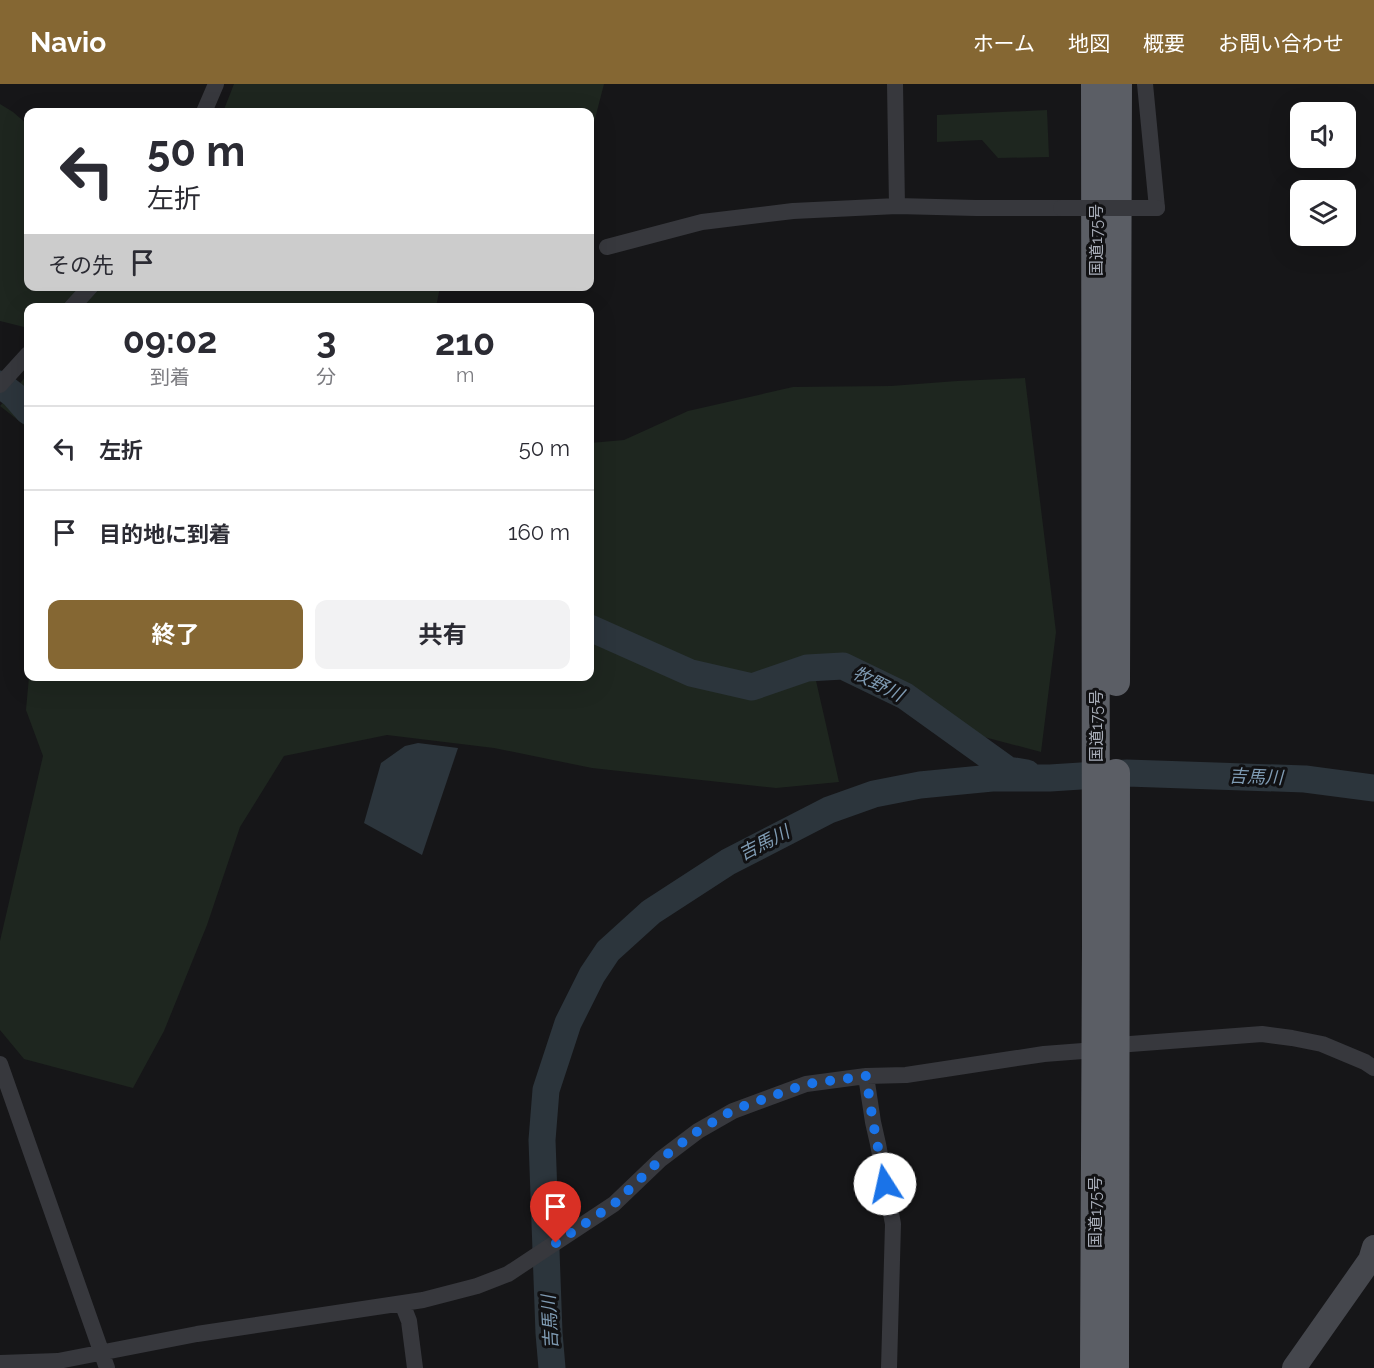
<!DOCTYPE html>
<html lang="ja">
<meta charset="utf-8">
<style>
body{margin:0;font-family:Raleway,"Noto Sans JP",sans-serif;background:#f2f2f3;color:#2b2b33;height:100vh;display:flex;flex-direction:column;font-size:22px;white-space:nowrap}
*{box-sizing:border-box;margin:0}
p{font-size:20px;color:#7c7c81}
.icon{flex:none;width:33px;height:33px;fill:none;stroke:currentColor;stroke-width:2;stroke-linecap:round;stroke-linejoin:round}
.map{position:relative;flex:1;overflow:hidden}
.panel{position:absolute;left:24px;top:219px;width:570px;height:378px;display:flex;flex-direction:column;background:#fff;border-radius:12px;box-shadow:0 6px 24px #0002}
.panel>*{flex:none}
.top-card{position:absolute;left:24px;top:24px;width:570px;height:183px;border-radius:12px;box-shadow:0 6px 24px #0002;background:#fff;color:#2b2b33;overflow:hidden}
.fabs{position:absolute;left:1290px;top:18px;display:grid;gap:12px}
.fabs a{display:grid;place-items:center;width:66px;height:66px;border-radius:12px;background:#fff;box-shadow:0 6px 24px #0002;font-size:30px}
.pin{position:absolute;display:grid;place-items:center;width:51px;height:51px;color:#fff;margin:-62px -26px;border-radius:50% 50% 50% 0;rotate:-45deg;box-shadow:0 0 6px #0007}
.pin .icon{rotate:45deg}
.me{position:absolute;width:66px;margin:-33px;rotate:350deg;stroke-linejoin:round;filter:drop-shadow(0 0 4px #0008)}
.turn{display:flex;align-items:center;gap:21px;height:126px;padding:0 24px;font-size:27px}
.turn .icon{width:78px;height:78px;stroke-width:2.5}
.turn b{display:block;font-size:42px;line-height:51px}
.then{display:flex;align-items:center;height:57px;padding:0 24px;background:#0003;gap:12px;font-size:22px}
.eta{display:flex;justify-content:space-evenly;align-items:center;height:102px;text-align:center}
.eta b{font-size:36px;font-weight:700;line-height:42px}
.action{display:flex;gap:12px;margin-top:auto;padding:12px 24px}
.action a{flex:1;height:69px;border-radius:12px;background:#856733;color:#fff;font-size:24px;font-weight:700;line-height:69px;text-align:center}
.action a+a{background:#f2f2f3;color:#2b2b33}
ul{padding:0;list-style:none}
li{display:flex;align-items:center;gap:18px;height:84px;padding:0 24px;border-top:2px solid #e1e1e2}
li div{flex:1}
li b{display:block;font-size:22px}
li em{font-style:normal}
header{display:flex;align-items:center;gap:36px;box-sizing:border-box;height:84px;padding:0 30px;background:#856733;color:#fff}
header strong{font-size:28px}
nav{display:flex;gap:33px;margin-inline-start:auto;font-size:21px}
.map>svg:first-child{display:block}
</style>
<header>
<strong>Navio</strong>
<nav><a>ホーム</a><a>地図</a><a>概要</a><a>お問い合わせ</a></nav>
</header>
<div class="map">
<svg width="1374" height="1284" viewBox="0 0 1374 1284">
<rect width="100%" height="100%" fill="#161618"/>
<!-- green -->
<path fill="#1e261f" d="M234,0H604L590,54V28H223Z
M0,20L13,28L28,41V202L440,203L436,223L28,224V244L0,237Z
M1047,26L1049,73L998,74L982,56L937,58V31Z
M28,290V344L0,322Z
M1025,294L1056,548L1041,668L943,642L878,598L812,579L839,698L776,704L701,696L592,684L494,664L387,651L284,672L240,743L207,841L164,947L133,1004L24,975L0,946V857L43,672L26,626L29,593L590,592V359L624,356L688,327L793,303L891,302L957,297Z"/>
<!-- water -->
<path fill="#2c353c" d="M418,659L458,664L422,771L364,739L381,679L405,662Z"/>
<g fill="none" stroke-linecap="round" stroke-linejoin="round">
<!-- river -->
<path stroke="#2c353c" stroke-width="27" d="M0,300L14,311L28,327
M590,544L691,589L752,603L807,584L843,582L905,612L1008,686L1027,689
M552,1284L549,1249L542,1056L546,1006L568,939L592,891L608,867L651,828L728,778L829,726L874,710L920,701L992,694H1050L1127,689L1305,695L1374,704"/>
<!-- minor -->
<path stroke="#37383d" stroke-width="16" d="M895,0L897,122
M1145,0L1157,124
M204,28L216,0
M607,163L702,138L793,127L897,122L976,124H1061
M71,224L91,202
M0,301L28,270
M1117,961L1262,950L1292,954L1322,960L1365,978L1374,984
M0,980L107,1284
M866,992L873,1038L878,1060L893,1140L889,1284
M402,1219L409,1237L415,1284
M0,1279L58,1277L197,1250L423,1216L477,1202L508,1190L614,1120L661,1075L698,1047L733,1027L806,1000L866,992L906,991L1044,970L1096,966"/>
<!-- secondary -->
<path stroke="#45474d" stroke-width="24" d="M1294,1284L1370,1176L1374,1163"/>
<!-- trunk -->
<path stroke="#5b5e65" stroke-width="28" d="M1116,598L1118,0
M1094,1284L1096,861L1095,0
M1115,1284L1116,689"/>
<!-- minor-bridge -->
<path stroke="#37383d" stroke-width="16" d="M1061,124H1157"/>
</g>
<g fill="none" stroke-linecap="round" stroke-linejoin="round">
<!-- route -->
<path stroke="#1a73e8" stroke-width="10" stroke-dasharray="0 18" d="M556,1159L614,1120L661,1075L679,1061L698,1047L733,1026L806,1000L866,992L873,1038L885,1100"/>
</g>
<g text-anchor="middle" stroke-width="6" stroke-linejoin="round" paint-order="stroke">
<!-- street labels -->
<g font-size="16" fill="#a8adb8" stroke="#111113">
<text transform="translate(1096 156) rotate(-90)" y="6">国道175号</text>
<text transform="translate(1096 642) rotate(-90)" y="6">国道175号</text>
<text transform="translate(1095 1128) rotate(-90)" y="6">国道175号</text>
</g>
<!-- water labels -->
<g font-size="18" font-style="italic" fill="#7f9bb3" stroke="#111113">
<text transform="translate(878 600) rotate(27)" y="6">牧野川</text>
<text transform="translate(1256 693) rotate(2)" y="6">吉馬川</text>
<text transform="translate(764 759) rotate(-27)" y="6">吉馬川</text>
<text transform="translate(550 1238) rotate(-93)" y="6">吉馬川</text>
</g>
</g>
</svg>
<div class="fabs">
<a><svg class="icon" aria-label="sound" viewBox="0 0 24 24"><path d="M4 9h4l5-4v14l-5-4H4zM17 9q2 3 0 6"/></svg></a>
<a><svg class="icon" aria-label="layers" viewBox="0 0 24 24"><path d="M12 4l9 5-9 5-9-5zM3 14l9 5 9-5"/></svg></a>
</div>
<div class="pin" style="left:556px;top:1159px;background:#d93025"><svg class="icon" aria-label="arrive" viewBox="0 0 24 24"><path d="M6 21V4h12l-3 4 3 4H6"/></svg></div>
<svg class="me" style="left:885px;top:1100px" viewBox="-20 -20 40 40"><circle r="19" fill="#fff"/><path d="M0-13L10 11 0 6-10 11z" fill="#1a73e8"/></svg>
<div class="top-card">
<div class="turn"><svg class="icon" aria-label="left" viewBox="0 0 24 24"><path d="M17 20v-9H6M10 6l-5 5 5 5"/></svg><div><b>50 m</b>左折</div></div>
<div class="then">その先<svg class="icon" aria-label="arrive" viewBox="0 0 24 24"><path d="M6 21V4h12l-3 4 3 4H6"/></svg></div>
</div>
<section class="panel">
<div class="eta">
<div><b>09:02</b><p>到着</p></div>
<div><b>3</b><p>分</p></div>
<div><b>210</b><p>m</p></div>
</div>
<ul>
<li><svg class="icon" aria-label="left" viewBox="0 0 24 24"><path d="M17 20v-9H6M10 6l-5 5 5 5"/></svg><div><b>左折</b></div><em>50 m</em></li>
<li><svg class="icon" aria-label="arrive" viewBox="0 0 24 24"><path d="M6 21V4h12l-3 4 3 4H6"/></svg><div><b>目的地に到着</b></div><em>160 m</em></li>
</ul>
<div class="action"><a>終了</a><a>共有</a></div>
</section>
</div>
